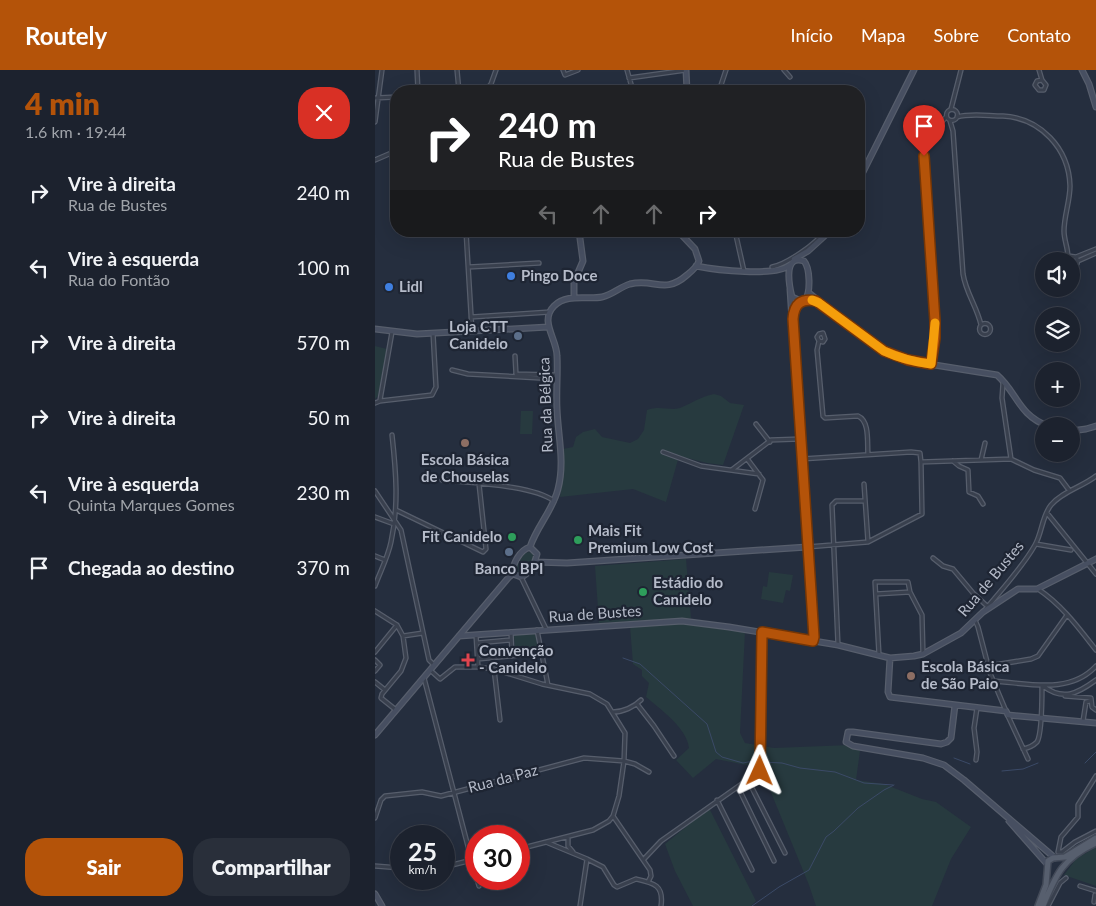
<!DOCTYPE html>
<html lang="pt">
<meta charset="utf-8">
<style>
body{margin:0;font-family:Lato,sans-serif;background:#292f3a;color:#f1f3f6;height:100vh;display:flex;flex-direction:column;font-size:19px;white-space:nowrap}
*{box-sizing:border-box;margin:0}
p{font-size:16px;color:#a0a4aa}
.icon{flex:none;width:28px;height:28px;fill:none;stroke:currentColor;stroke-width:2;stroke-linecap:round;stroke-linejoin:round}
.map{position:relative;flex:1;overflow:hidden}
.side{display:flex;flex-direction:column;background:#1c222e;width:375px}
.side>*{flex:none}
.top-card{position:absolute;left:15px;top:15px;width:475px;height:152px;border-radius:20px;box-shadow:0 5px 20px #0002,0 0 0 1px #3a3f4a;background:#202124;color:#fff;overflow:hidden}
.buttons{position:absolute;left:660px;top:182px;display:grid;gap:10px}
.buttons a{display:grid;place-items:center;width:45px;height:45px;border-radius:50%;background:#1c222e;box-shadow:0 5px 20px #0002,0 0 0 1px #3a3f4a;font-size:25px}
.speed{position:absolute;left:15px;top:755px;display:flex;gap:10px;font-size:25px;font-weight:700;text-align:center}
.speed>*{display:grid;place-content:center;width:65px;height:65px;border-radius:50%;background:#1c222e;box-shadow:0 5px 20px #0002,0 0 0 1px #3a3f4a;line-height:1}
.speed small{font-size:12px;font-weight:400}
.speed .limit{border:8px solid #d22;background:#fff;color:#111}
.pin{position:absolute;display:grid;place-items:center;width:42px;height:42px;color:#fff;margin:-51px -21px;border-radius:50% 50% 50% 0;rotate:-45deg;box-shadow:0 0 5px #0007}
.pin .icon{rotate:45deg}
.me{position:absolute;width:55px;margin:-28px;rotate:1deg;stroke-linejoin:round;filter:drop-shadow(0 0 4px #0008)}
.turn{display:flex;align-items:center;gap:18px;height:105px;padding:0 25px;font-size:22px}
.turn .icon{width:65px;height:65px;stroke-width:2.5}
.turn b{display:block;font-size:35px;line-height:42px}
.lanes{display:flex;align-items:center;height:48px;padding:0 25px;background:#0003;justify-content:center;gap:25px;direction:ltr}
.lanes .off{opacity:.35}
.round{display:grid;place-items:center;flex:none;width:52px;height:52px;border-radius:20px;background:#292f3a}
.overview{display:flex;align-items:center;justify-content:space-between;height:85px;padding:0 25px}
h1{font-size:30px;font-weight:800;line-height:38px;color:#b45309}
.cta{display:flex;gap:10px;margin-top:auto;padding:10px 25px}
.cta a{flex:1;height:58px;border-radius:20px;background:#b45309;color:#fff;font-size:20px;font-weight:800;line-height:58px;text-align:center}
.cta a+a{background:#292f3a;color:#f1f3f6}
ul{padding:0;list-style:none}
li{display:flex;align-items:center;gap:15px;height:75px;padding:0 25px}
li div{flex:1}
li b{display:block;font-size:19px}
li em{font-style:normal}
header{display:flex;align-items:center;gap:30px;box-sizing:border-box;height:70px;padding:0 25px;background:#b45309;color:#fff}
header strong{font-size:24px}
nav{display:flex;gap:28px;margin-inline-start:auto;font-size:18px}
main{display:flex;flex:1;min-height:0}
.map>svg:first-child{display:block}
</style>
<header>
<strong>Routely</strong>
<nav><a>Início</a><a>Mapa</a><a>Sobre</a><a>Contato</a></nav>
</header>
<main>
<section class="side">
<div class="overview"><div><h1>4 min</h1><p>1.6 km · 19:44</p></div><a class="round" style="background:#d93025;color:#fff"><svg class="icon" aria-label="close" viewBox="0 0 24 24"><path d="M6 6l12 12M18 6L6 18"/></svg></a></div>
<ul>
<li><svg class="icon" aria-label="right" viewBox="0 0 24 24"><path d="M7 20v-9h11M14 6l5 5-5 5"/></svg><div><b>Vire à direita</b><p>Rua de Bustes</p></div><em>240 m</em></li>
<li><svg class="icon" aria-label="left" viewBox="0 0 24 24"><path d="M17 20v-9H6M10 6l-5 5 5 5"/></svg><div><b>Vire à esquerda</b><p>Rua do Fontão</p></div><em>100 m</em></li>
<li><svg class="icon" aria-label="right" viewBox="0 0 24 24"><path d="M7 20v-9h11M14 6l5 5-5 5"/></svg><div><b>Vire à direita</b></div><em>570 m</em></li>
<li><svg class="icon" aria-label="right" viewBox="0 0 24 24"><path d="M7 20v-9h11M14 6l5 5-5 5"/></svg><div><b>Vire à direita</b></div><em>50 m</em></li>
<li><svg class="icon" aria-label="left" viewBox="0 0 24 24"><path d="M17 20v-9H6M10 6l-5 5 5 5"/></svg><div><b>Vire à esquerda</b><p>Quinta Marques Gomes</p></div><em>230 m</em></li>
<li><svg class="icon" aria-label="arrive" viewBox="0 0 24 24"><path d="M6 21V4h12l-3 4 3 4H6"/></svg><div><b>Chegada ao destino</b></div><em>370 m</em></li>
</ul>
<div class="cta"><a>Sair</a><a>Compartilhar</a></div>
</section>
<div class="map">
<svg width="721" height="836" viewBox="0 0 721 836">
<rect width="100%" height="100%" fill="#252e3e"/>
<!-- green -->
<path fill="#273a3f" d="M0,276L12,279L3,326L0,329Z
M339,324L346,326L355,333L369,335L348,395L332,393L304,386L291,432L258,419L185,427L187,412L188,379L198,377L201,367L208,362L220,359L227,367L255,373L263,369L269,360L272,340C285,335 294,341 305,338C317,333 325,327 339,324Z
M146,341H158L157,364H145Z
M154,482L158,484V489L149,502L143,503L141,500V496L150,483Z
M311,489L316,548L224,553L220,496Z
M394,502L418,505L415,521L411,520L408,533L386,529L388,516L392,517Z
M316,551L370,561L365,663L370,673L399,678L475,675L485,681L481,710L509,714L547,729L561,732L596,757L576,789L557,836H441L434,815L388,703L376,696L341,689L318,708L301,690L314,678C312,658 285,639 271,627L274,613L267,606V600L258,594L255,556Z
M160,563L163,580L140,581L139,565Z
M334,738L381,831L376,836H318L300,801L290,774Z
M721,777V816L689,805L701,789Z"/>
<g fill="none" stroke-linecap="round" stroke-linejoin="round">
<!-- stream -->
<path stroke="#3b4a67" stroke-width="1" d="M248,588L265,594L332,654L341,682L347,687L368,693L383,690
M579,688L595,694
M387,692L407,693L425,698L460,702L489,713L518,715
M710,693L721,682
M627,701L648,699L663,693
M377,836L404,817L434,800L451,767L459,761L483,738L509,720L519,715"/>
<!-- street casing -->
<g stroke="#575e6c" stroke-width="5.5">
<path id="street" d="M42,0L43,21
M82,0L84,21
M188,0L190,5L203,0
M252,0L258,21
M409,0L415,7
M664,0L667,10L671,15L669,20H664L660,15L662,11L667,10
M254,8L311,0
M110,21L116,14L121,0
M344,21L351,0
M0,28L21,27
M576,39L586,0
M571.5 45a5.5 5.5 0 1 1 11 0a5.5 5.5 0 1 1-11 0Z
M582,47C596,43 613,46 628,46C665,48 694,78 695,116C695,131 689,146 689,161C689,170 693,178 693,187
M575,51L578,61L588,204C591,223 602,237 606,255
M0,52L7,0
M0,90L21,81
M91,161L97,261
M360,161L369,201
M701,187L721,179
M692,191L694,186L701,187L703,191L702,194L696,196
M703,191L721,183
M94,197L164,193
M397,197C412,194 441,174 450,161
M96,247L175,242
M604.5 259a5.5 5.5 0 1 1 11 0a5.5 5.5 0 1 1-11 0Z
M444,271L448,272L450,269L448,263L444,264L442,267L444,271L442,280L448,346L450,348L483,346C495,351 492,373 493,385
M140,286L141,304L182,305
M556,294L560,254L549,83L554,67L571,47
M77,300L93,304L182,309
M628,313L627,328L636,389
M5,330L17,262
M0,333L5,331L57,325L61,317L58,263
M381,354L395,372
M288,382L326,396L384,404
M426,389L536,382L545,383L546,392L547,444L493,472L432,477
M373,390L388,410L380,439
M606,390L610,373
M578,391L584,396L593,400L594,422L603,426L608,434
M546,392L636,389L659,400L685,408L694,420
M358,399L396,370L425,369
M67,410C95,413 158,415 179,431
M489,414L493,472
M0,421L26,460L54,590L59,595
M21,440L108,482L111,479L104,414
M672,443L721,504
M0,447L19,454
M661,474L696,480
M0,486L10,490
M558,488L568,496L578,499L598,523L612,536
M146,507L171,559
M0,516C5,502 13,487 16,472C24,436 21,401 17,365
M663,519C687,535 703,557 721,580
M535,522L547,545L548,584
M501,524L535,522L533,512H500L504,585
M610,540C627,519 647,498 660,475C667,463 667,446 676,435C688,421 707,417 721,406
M0,541L22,555L28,566L31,588L26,601L7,624L6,628L21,640
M600,550L603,557L615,603L631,641
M162,560L173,615
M136,562L137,586
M101,565L103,597
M28,566L48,563
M102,573L136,570
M463,575L457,435L461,431H490
M0,582L22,555
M103,589L166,583
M0,590L5,595L0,601
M613,596L656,589L663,586L692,545
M119,599L125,650
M55,600L65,609L80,597H103L119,599L167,614L215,624L232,634L250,663L249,691L244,726L238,746L234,751L218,760L144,779
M49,608L101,807
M618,611C653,613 694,625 721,596
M0,612L10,620
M668,616C688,631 702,624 721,610
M690,626L716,628L717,637L721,640
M262,634L279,656L299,686
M238,642C248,642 259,637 266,630
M633,646L653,689
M708,651L711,632L715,631
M648,679C653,678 658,676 662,672C667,664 667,627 667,615
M601,690L602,682L599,658L602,638
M721,706L703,735V747L686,767L683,782H687L700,772L721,761
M373,710L410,783
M363,717L399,791
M342,730L377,800
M238,746L275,800L276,806L273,812
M0,748L6,730L10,726L47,722L66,726L209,688L249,691L260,694L274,702
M193,767V776L198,782
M171,772L212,789L205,836
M212,789L228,797L239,815L242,817L261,809C279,813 289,815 286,836
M269,789L286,771L385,701L387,562
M0,796L26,798
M69,797L101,789
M102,809L104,816
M705,816L721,821
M719,832L720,825
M673,836L685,813L691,808"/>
</g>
<!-- secondary casing -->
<g stroke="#575e6c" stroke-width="7">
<path id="secondary" d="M311,0L312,21
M707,0L714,14L721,37
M484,110L539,0
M419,189L433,181L455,161
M321,196C341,200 400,207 415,195
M415,219L438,571
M434,223L489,267L509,281L520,286L541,292L622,305C642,322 643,345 673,356
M199,228V212L208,191L204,161
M430,230C436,222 435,198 429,191C408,184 414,215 417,227L426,231L430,230L442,232
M0,259L42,264L173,257
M696,361L711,359L721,356
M160,492L192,493L432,477
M138,504C137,494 145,480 155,477C162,456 178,440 183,419C190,392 183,366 182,339C181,321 183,303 182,286C182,269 164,251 179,236C192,223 212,230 227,227C237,225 245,217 255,214C280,208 289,225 312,205C317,201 322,197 324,191L320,179L303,161
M138,504L146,507C155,504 160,493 162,484L155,477
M84,566L307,551L354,557L463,575L515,588L539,586L548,584L586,563L608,542L643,519H662L721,489
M515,588L513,622L515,627L631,641L633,645L721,653
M580,635L576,668L572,672L566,674L478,662H473L471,672L478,676L548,688L569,695L589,710L680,788
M0,665L134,507L138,504
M634,751L672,794
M0,824L7,836"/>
</g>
<!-- primary casing -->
<g stroke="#424957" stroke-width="8">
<path id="primary" d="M663,836L671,815L673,791L678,788L690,787L721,768
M668,836C681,804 688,788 721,773"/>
</g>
<!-- street -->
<use href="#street" stroke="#39404e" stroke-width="3"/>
<!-- secondary -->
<use href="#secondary" stroke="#474f61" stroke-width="4.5"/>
<!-- primary -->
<use href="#primary" stroke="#575f6e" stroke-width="5"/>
</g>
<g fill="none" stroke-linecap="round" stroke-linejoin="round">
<!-- route casing -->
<g stroke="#753606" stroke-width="12">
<path id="route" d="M385,701L387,562L438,571L439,567L418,249C419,234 426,228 441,231L509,281L533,290L556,294L560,268V251L549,86"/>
</g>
<!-- route -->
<use href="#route" stroke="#b45309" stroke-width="9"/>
<!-- slow -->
<path stroke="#f59e0b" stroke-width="9" d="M437,230L444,233L509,281C524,288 539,292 556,294L560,253"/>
</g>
<!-- markers -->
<g fill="#3f7fe0" stroke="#1e2533" stroke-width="2">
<circle cx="136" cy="206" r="5"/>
<circle cx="14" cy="217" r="5"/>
</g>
<g fill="#5c6f8a" stroke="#1e2533" stroke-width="2">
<circle cx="143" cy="266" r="5"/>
<circle cx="134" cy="482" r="5"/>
</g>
<g fill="#8d6e63" stroke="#1e2533" stroke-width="2">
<circle cx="90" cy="373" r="5"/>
<circle cx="536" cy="606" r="5"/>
</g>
<g fill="#2e9e5b" stroke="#1e2533" stroke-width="2">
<circle cx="137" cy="467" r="5"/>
<circle cx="203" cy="470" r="5"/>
<circle cx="268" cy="522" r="5"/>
</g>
<path fill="#e0444e" stroke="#1e2533" stroke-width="2" d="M90.5 582.5h5v5h5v5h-5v5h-5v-5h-5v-5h5z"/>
<g text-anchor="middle" stroke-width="4.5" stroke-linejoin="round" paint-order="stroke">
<!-- poi labels -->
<g font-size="15" font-weight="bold" fill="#b5bbc9" stroke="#1e2533" text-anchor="start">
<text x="146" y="211">Pingo Doce</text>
<text x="24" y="222">Lidl</text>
<text x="133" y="262" text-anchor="end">Loja CTT<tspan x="133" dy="17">Canidelo</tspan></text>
<text x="90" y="395" text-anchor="middle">Escola Básica<tspan x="90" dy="17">de Chouselas</tspan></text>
<text x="213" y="466">Mais Fit<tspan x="213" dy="17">Premium Low Cost</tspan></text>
<text x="127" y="472" text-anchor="end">Fit Canidelo</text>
<text x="134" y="504" text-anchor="middle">Banco BPI</text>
<text x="278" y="518">Estádio do<tspan x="278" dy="17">Canidelo</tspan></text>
<text x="104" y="586">Convenção<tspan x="104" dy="17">- Canidelo</tspan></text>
<text x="546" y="602">Escola Básica<tspan x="546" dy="17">de São Paio</tspan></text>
</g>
<!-- street labels -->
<g font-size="15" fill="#b5bbc9" stroke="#1e2533">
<text transform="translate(171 335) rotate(-92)" y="5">Rua da Bélgica</text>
<text transform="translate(616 509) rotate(-50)" y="5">Rua de Bustes</text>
<text transform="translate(220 544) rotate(-4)" y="5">Rua de Bustes</text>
<text transform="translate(128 709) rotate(-15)" y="5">Rua da Paz</text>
</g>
</g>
</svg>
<div class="buttons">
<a><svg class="icon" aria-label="sound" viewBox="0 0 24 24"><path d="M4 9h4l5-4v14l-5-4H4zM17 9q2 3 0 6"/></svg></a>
<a><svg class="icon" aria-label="layers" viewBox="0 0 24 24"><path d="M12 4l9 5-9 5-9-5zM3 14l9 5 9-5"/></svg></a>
<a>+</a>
<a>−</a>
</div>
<div class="speed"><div>25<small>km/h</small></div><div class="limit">30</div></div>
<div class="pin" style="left:549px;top:86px;background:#d93025"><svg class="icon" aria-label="arrive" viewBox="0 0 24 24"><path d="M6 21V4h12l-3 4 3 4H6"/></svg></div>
<svg class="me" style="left:385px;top:701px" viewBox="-20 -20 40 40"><path d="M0-17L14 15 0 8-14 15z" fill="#b45309" stroke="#fff" stroke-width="4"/></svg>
<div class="top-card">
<div class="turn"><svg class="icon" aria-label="right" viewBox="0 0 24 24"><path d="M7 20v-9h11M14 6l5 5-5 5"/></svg><div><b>240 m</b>Rua de Bustes</div></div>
<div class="lanes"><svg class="icon off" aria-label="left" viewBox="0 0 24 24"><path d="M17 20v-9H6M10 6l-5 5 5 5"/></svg><svg class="icon off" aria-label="ahead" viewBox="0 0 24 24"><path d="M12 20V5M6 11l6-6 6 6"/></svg><svg class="icon off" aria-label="ahead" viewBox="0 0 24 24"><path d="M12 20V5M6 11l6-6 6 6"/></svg><svg class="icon" aria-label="right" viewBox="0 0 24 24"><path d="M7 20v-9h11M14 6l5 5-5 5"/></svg></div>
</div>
</div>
</main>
